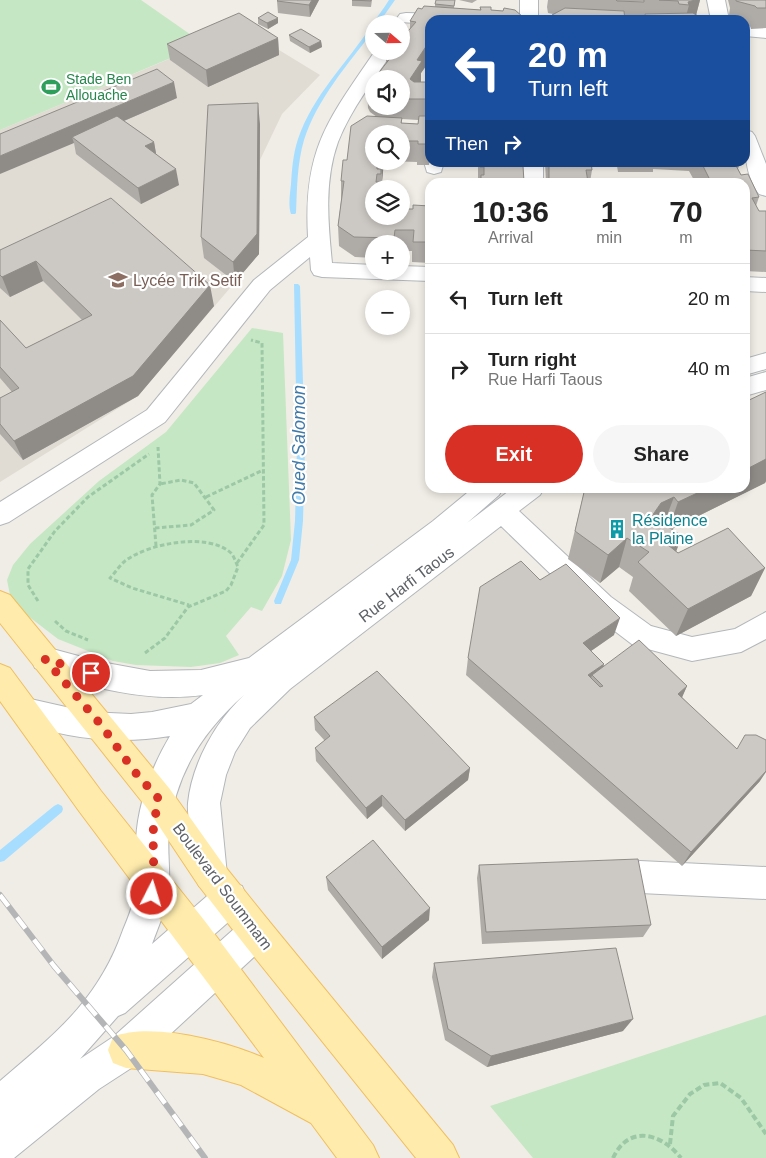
<!DOCTYPE html>
<meta charset="utf-8">
<style>
body{margin:0;font-family:Helvetica,sans-serif;background:#f6f6f6;color:#222;height:100vh;display:flex;flex-direction:column;font-size:19px;white-space:nowrap}
*{box-sizing:border-box;margin:0}
p{font-size:16px;color:#767676}
.icon{flex:none;width:28px;height:28px;fill:none;stroke:currentColor;stroke-width:2;stroke-linecap:round;stroke-linejoin:round}
.map{position:relative;flex:1;overflow:hidden}
.details{position:absolute;left:425px;top:178px;width:325px;height:315px;display:flex;flex-direction:column;background:#fff;border-radius:15px;box-shadow:0 2px 8px #0003}
.details>*{flex:none}
.guide{position:absolute;left:425px;top:15px;width:325px;height:152px;border-radius:15px;box-shadow:0 2px 8px #0003;background:#1a4fa0;color:#fff;overflow:hidden}
.needle{width:32px;rotate:110deg}
.fabs{position:absolute;left:365px;top:15px;display:grid;gap:10px}
.fabs a{display:grid;place-items:center;width:45px;height:45px;border-radius:50%;background:#fff;box-shadow:0 2px 8px #0003;font-size:25px}
.pin{position:absolute;display:grid;place-items:center;width:42px;height:42px;color:#fff;margin:-21px;border:2px solid #fff;border-radius:50%;box-shadow:0 1px 5px #0007}
.me{position:absolute;width:55px;margin:-28px;rotate:5deg;stroke-linejoin:round;filter:drop-shadow(0 0 4px #0008)}
.turn{display:flex;align-items:center;gap:18px;height:105px;padding:0 20px;font-size:22px}
.turn .icon{width:65px;height:65px;stroke-width:2.5}
.turn b{display:block;font-size:35px;line-height:42px}
.then{display:flex;align-items:center;height:48px;padding:0 20px;background:#0003;gap:10px;font-size:19px}
.eta{display:flex;justify-content:space-evenly;align-items:center;height:85px;text-align:center}
.eta b{font-size:30px;font-weight:800;line-height:35px}
.action{display:flex;gap:10px;margin-top:auto;padding:10px 20px}
.action a{flex:1;height:58px;border-radius:30px;background:#d93025;color:#fff;font-size:20px;font-weight:800;line-height:58px;text-align:center}
.action a+a{background:#f6f6f6;color:#222}
ul{padding:0;list-style:none}
li{display:flex;align-items:center;gap:15px;height:70px;padding:0 20px;border-top:1px solid #e0e0e0}
li div{flex:1}
li b{display:block;font-size:19px}
li em{font-style:normal}
.map>svg:first-child{display:block}
</style>
<div class="map">
<svg width="766" height="1158" viewBox="0 0 766 1158">
<rect width="100%" height="100%" fill="#f0ede6"/>
<!-- education -->
<path fill="#e0dcd4" d="M243,28L320,75L282,114L260,160L259,254L138,396L0,482V130Z"/>
<!-- green -->
<path fill="#c5e7c3" d="M0,0H141L204,44L0,130Z
M252,328L283,333L291,540L282,576L262,611L251,607L226,636L239,655L220,663L191,667L136,665L113,661L58,639L28,616L10,595L7,580L13,565L30,544L99,481L166,432Z
M766,1015V1158H533L490,1106Z"/>
<g fill="none" stroke-linecap="round" stroke-linejoin="round">
<!-- stream -->
<path fill="#a7deff" fill-rule="evenodd" d="M389,0H395L378,24H374V30C348,64 317,99 304,140C297,164 297,189 296,213L295,214H291C288,206 290,194 291,184C292,169 293,154 298,139C313,95 347,63 372,25C377,17 384,8 389,0Z
M294,284H298L300,286L305,447L303,521L299,560L282,601L281,604H275L274,601L291,560L295,521L297,447Z
M58,804L62,806L63,809L62,812L4,861L0,862V850L54,806Z"/>
<!-- minor casing -->
<g stroke="#b3b7bb" stroke-width="2">
<path id="minor" d="M520,0H538V20H520Z
M707,0H725L729,20H711Z
M406,13L478,15L484,16L487,20H430V24L400,22L397,18L400,14Z
M745,26L766,28V38L745,36Z
M375,51H393C374,80 351,109 338,142C324,181 328,223 332,263L374,265V271H401V266L430,267V281L322,277L314,275L311,270L310,257L270,290L165,422L9,522L0,525V502L147,410L254,280L308,237C303,149 328,120 375,51Z
M745,130L752,132L755,136L766,164V196L759,194C745,175 745,153 745,130Z
M430,157V162H444L441,172L434,174L427,172L424,162Z
M523,162H543V182H523Z
M745,277L766,278V292L745,291Z
M766,353V369L745,375V359Z
M766,372V390L745,396V378Z
M473,488H503L499,495L467,523L513,488H544L540,495L519,511L611,597L651,626L692,637L735,629L766,612V639L741,652L692,661L633,645L591,613L501,526L290,689L250,728L235,752L226,775L220,803L227,875L224,884L230,882L242,886L247,898L242,910L125,1013L118,1016L80,1059L113,1037L244,920L256,915L268,920L273,932L268,944L139,1063L99,1089L14,1158H0V1081C55,1034 98,1001 123,930C128,918 133,906 135,894C138,876 135,858 136,840C138,804 151,768 170,736C117,745 66,739 15,720L11,711L15,702L26,698L88,712L131,714L152,712L191,704L203,695C146,703 88,687 35,668L31,659L35,650L45,647L101,662L150,671L201,670L249,658L433,521ZM244,695C216,721 192,763 188,803C187,815 191,829 192,841C193,857 193,872 199,886L211,891L214,890L152,944C159,925 168,905 169,885C170,867 167,849 169,831C175,775 202,732 244,695Z
M640,861L766,867V899L640,893L628,888L624,877L628,866Z"/>
</g>
<!-- major casing -->
<g stroke="#f1be5e" stroke-width="2">
<path id="major" d="M0,591L10,595L169,788L223,864L268,920L453,1145L459,1158H416L244,944L199,886L147,808L0,623Z
M0,664L10,668L101,791L204,920L373,1145L379,1158H337L311,1123L241,1085L203,1074L126,1068L113,1063L108,1050L113,1037C151,1021 227,1042 264,1058L79,811L0,701Z"/>
</g>
<!-- path-far1 -->
<path stroke="#9cc8a6" stroke-width="3" stroke-dasharray="4.5 2.5" stroke-linecap="butt" d="M206,497L263,470
M155,528L191,525L214,510L194,483L181,480L160,484
M156,546L152,495L160,484L158,447
M237,563L264,525L262,343L251,340
M38,601L28,585V569L55,531L88,497L149,454
M55,621L66,631L88,640
M145,653L165,638L188,607L226,591L231,585L238,567C236,563 234,556 231,553C208,532 149,543 125,561C120,565 115,573 110,578L132,588L189,605"/>
<!-- path -->
<path stroke="#9cc8a6" stroke-width="4" stroke-dasharray="6 3" stroke-linecap="butt" d="M670,1144L673,1116L690,1094L704,1085L720,1083L741,1098L766,1134
M613,1158C629,1124 661,1133 681,1158"/>
<!-- minor -->
<use href="#minor" fill="#fff" fill-rule="evenodd"/>
<!-- major -->
<use href="#major" fill="#ffecac" fill-rule="evenodd"/>
<!-- rail casing -->
<g stroke="#b4b5b6" stroke-width="6">
<path id="rail" d="M0,895L54,966L126,1050L205,1158"/>
</g>
<!-- rail -->
<use href="#rail" stroke="#fff" stroke-width="4.5" stroke-dasharray="14" stroke-linecap="butt"/>
</g>
<!-- wall -->
<path fill="#afaca8" fill-rule="evenodd" d="M278,0H319L310,17L278,13L277,1Z
M352,0H372L371,7L352,6Z
M455,0L454,8L480,10V7L491,10L503,11L515,10L430,20V66H426L421,73V82H430L429,116H430V158L429,165H417V162L387,161H401V134H374V161H384L381,189H374V216L430,206V263L412,262V251H401V244H374V258L355,257L339,246L338,226L341,201V181L347,160L377,117L370,112L368,108L367,88L374,79V106H401V79L386,64V55L402,39L410,29V21L422,9L435,7V4ZM402,119L418,120V124L402,123Z
M459,0H477L472,3Z
M548,0H700L696,15L703,20H552V15L553,14L548,13L547,7Z
M728,0H766V28L751,29L750,26L745,25V20H731L729,15L730,8Z
M258,18L278,23L268,29L258,24Z
M289,35L321,41L322,47L310,53L290,41Z
M278,38L279,55L208,87L170,60L167,44Z
M177,98L124,121L154,142L156,154L179,185L141,204L76,154L74,143L0,134Z
M260,124L259,254L235,282L204,258L201,237Z
M437,162H519V166L524,182H478V164L437,165Z
M545,162H740L738,169L741,175L759,197L756,206L759,211H766V272L745,271V182H695L689,171L653,169V172H618L617,166L592,165V170L590,182H546Z
M0,250L214,306L138,396L23,460L0,434V398L12,392L0,378V320L26,348L82,320L43,281L10,297L0,288Z
M766,392V481L765,483L672,529L682,536L676,551L678,553L765,568L751,596L676,636L629,591L633,577L619,567L600,583L568,559L585,488Z
M540,580L614,635L591,651L604,666L687,686L682,697L760,781L682,866L466,675L468,658Z
M314,717L470,768L468,780L405,831L382,806L367,819L316,761L315,748L325,741L315,730Z
M479,865L651,925L643,937L482,944L477,878Z
M326,877L429,920L382,959L328,890Z
M434,963L623,1031L487,1067L445,1040L432,977Z"/>
<!-- shaded-wall -->
<path fill="#8f8c88" d="M312,0H319L310,17L309,5Z
M695,0H700L695,19L685,20L689,5L688,2Z
M278,18V23L268,29L267,23Z
M278,38L279,55L208,87L206,70Z
M321,41L322,47L310,53L309,47Z
M427,45L426,66L421,73V82L410,99V79L417,60Z
M174,82L177,98L77,141L72,137L74,143L0,174V156Z
M258,103L260,124L259,254L235,282L233,262Z
M154,142L157,159L145,146Z
M382,161H384L382,183Z
M176,169L179,185L141,204L138,188Z
M36,261L43,281L10,297L2,277Z
M210,285L214,306L138,396L23,460L14,441Z
M766,449V481L765,483L668,531L678,502L708,488H745V470Z
M674,497L663,526L652,516L661,503Z
M682,536L671,565L668,545Z
M627,538L619,567L600,583L608,555Z
M765,568L751,596L676,636L688,609Z
M620,618L614,635L578,660L583,643Z
M604,664L599,681L592,675L588,689V675Z
M687,686L680,702L678,694Z
M470,768L468,780L405,831V820Z
M766,771V772L760,781L682,866L691,852Z
M382,795V806L367,819L366,808Z
M430,908L429,920L382,959V947Z
M633,1019L623,1031L487,1067L491,1056Z"/>
<!-- building -->
<path fill="#ccc8c3" stroke="#8f8c88" d="M278,0H312L309,5L277,1Z
M352,0H371V1Z
M436,0H455L454,6L435,4Z
M616,0H644V2L617,1Z
M659,0H695L688,2L689,5L679,4L678,1Z
M736,0H766V8H757L755,6L736,1Z
M424,6L481,10L480,7H491V10L503,11L504,8L515,10L523,17V20H430V46L427,45L417,60L422,61L410,79L414,82H430V99H401V79H374L391,57L386,55L389,51H401V39L416,22L410,21L418,8L422,9Z
M565,8L624,11L625,20H553L552,15Z
M268,12L278,18L267,23L258,18Z
M239,13L278,38L206,70L167,44Z
M693,13L703,19V20H646L645,14Z
M301,29L321,41L309,47L289,35Z
M157,69L174,82L0,156V134Z
M374,79V94L369,92L367,88Z
M258,103L257,234L233,262L201,237L208,105Z
M117,116L154,142L145,146L176,169L138,188L72,137Z
M367,116L402,118L401,123L418,124L419,116H430V144H418V141H401V134H374V161H382V163L377,162V169H381V174H377L376,182H381V189H374V216H401V209H413V205L430,206V242H413L414,230H395L394,238L354,237L338,226L344,181H341L343,160H347L351,126Z
M480,162H519V166H523L524,182H485V180H481V175H484V167H480Z
M549,162H591L592,170H586L588,182H549Z
M701,162H734L741,175L748,174L759,197L752,198L759,211H766V251L745,250V182H711Z
M111,198L210,285L133,376L14,441L0,424V398L19,388L0,367V320L26,348L92,315L36,261L2,277L0,275V250Z
M766,392V459L745,470V402Z
M585,488H708L678,502L674,497L661,503L652,516L682,536L668,545L678,553L728,528L765,568L688,609L638,562L649,552L627,538L608,555L575,531Z
M521,561L540,580L566,564L620,618L583,643L604,664L588,675L600,687L603,686L592,675L639,640L687,686L678,694L737,749L745,735H756L766,740V771L691,852L468,658L480,587Z
M377,671L470,768L405,820L382,795L366,808L315,748L330,736L314,717Z
M373,840L430,908L382,947L326,877Z
M638,859L651,925L486,932L479,865Z
M616,948L633,1019L491,1056L448,1029L434,963Z"/>
<g fill="none" stroke-linecap="round" stroke-linejoin="round">
<!-- route -->
<path stroke="#d93025" stroke-width="9" stroke-dasharray="0 16.2" d="M91,673L45,659L102,726L134,771L158,798L153,832L154,884L152,894"/>
</g>
<!-- icons -->
<defs>
<g id="stadium-bare" transform="scale(1.5)"><path d="M0-5a6.5 5 0 1 0 0 10a6.5 5 0 1 0 0-10ZM-3.5-1.8h7v3.6h-7Z" fill="#2e9e5b" stroke="#fff" stroke-width="2.5" paint-order="stroke"/></g>
<g id="school-bare" transform="scale(1.5)"><path d="M0-5L7-2L0 1L-7-2ZM-4 1L0 2.5L4 1V4Q0 6-4 4Z" fill="#8d6e63" stroke="#fff" stroke-width="2.5" paint-order="stroke"/></g>
<g id="building-bare" transform="scale(1.5)"><path d="M-4-6H4V6H1V3H-1V6H-4ZM-2.5-4.3h1.7v1.8h-1.7ZM.8-4.3h1.7v1.8H.8ZM-2.5-1h1.7V.8h-1.7ZM.8-1h1.7V.8H.8Z" fill="#0f9aa8" stroke="#fff" stroke-width="2.5" paint-order="stroke"/></g>
</defs>
<g fill-rule="evenodd">
<use href="#stadium-bare" x="51" y="87"/>
<use href="#school-bare" x="118" y="280"/>
<use href="#building-bare" x="617" y="529"/>
</g>
<g text-anchor="middle" stroke-width="4.5" stroke-linejoin="round" paint-order="stroke">
<!-- far-leisure labels -->
<g font-size="14" fill="#27864d" stroke="#fff" text-anchor="start">
<text x="66" y="84">Stade Ben<tspan x="66" dy="16">Allouache</tspan></text>
</g>
<!-- education labels -->
<g font-size="16" fill="#785e54" stroke="#fff" text-anchor="start">
<text x="133" y="286">Lycée Trik Setif</text>
</g>
<!-- culture labels -->
<g font-size="16" fill="#0d838f" stroke="#fff" text-anchor="start">
<text x="632" y="526">Résidence<tspan x="632" dy="18">la Plaine</tspan></text>
</g>
<!-- street labels -->
<g font-size="16" fill="#5e6266" stroke="#fff">
<text transform="translate(406 584) rotate(-37)" y="6">Rue Harfi Taous</text>
<text transform="translate(223 886) rotate(53)" y="6">Boulevard Soummam</text>
</g>
<!-- water labels -->
<g font-size="18" font-style="italic" fill="#407aa9" stroke="#fff">
<text transform="translate(299 445) rotate(-90)" y="6">Oued Salomon</text>
</g>
</g>
</svg>
<div class="fabs">
<a><svg class="needle" viewBox="-14 -14 28 28"><path d="M0-13l5 13h-10z" fill="#e53935"/><path d="M0 13l5-13h-10z" fill="#767676"/></svg></a>
<a><svg class="icon" aria-label="sound" viewBox="0 0 24 24"><path d="M4 9h4l5-4v14l-5-4H4zM17 9q2 3 0 6"/></svg></a>
<a><svg class="icon" aria-label="search" viewBox="0 0 24 24"><circle cx="10" cy="10" r="6"/><path d="M15 15l6 6"/></svg></a>
<a><svg class="icon" aria-label="layers" viewBox="0 0 24 24"><path d="M12 4l9 5-9 5-9-5zM3 14l9 5 9-5"/></svg></a>
<a>+</a>
<a>−</a>
</div>
<div class="pin" style="left:91px;top:673px;background:#d93025"><svg class="icon" aria-label="arrive" viewBox="0 0 24 24"><path d="M6 21V4h12l-3 4 3 4H6"/></svg></div>
<svg class="me" style="left:152px;top:894px" viewBox="-20 -20 40 40"><circle r="17" fill="#d93025" stroke="#fff" stroke-width="3"/><path d="M0-11L8 9 0 5-8 9z" fill="#fff"/></svg>
<div class="guide">
<div class="turn"><svg class="icon" aria-label="left" viewBox="0 0 24 24"><path d="M17 20v-9H6M10 6l-5 5 5 5"/></svg><div><b>20 m</b>Turn left</div></div>
<div class="then">Then<svg class="icon" aria-label="right" viewBox="0 0 24 24"><path d="M7 20v-9h11M14 6l5 5-5 5"/></svg></div>
</div>
<section class="details">
<div class="eta">
<div><b>10:36</b><p>Arrival</p></div>
<div><b>1</b><p>min</p></div>
<div><b>70</b><p>m</p></div>
</div>
<ul>
<li><svg class="icon" aria-label="left" viewBox="0 0 24 24"><path d="M17 20v-9H6M10 6l-5 5 5 5"/></svg><div><b>Turn left</b></div><em>20 m</em></li>
<li><svg class="icon" aria-label="right" viewBox="0 0 24 24"><path d="M7 20v-9h11M14 6l5 5-5 5"/></svg><div><b>Turn right</b><p>Rue Harfi Taous</p></div><em>40 m</em></li>
</ul>
<div class="action"><a>Exit</a><a>Share</a></div>
</section>
</div>
